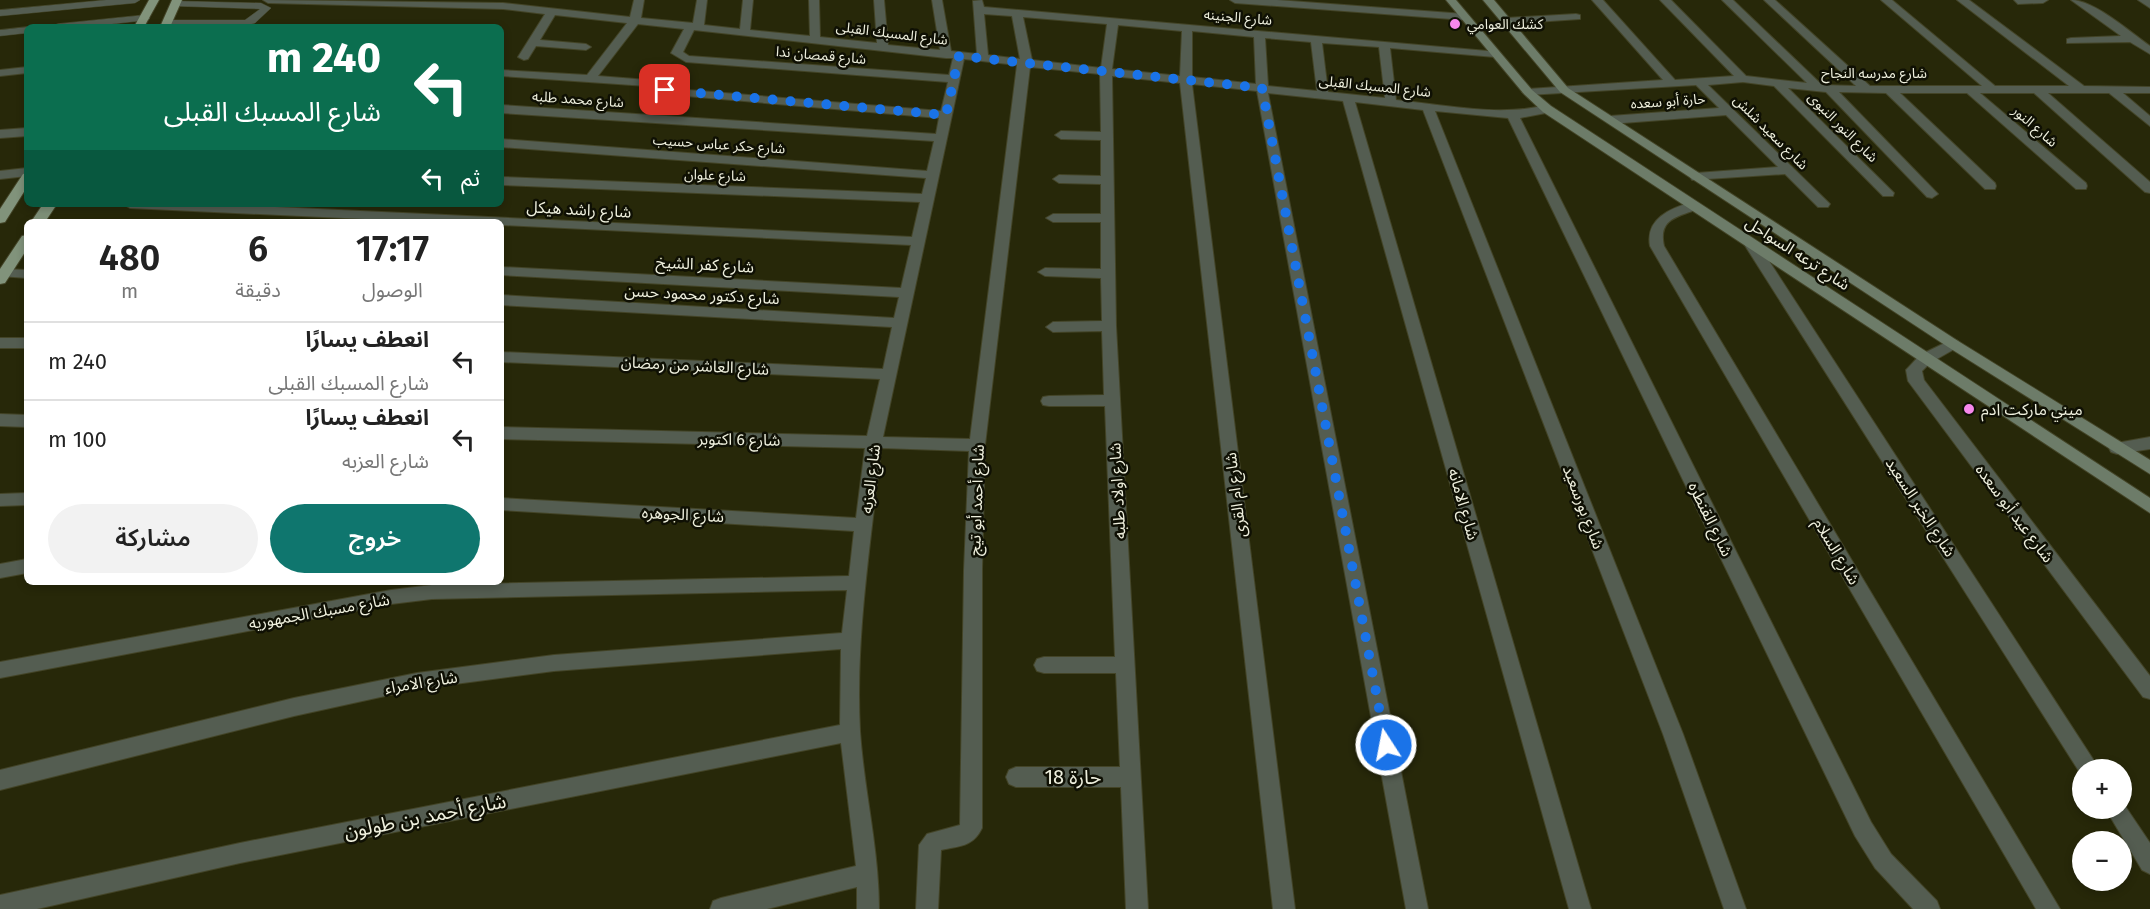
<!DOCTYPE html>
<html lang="ar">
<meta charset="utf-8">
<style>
body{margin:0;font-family:"Fira Sans","Noto Sans Arabic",sans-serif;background:#f2f2f2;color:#222;direction:rtl;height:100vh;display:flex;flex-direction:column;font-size:22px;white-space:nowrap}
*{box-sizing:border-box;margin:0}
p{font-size:20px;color:#767676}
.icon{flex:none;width:33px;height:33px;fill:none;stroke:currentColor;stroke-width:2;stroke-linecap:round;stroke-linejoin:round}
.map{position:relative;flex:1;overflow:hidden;direction:ltr}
.panel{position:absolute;left:24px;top:219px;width:480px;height:366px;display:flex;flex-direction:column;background:#fff;border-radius:9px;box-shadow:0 3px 9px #0003;direction:rtl}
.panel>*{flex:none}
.top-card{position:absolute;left:24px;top:24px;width:480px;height:183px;border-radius:9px;box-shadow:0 3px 9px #0003;direction:rtl;background:#0b6e4f;color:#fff;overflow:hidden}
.controls{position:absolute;left:2072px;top:759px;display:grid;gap:12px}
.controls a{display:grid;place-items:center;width:60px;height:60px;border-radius:50%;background:#fff;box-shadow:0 3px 9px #0003;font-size:30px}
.pin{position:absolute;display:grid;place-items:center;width:51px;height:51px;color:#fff;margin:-26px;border-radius:12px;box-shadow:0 3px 9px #0006}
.me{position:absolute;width:66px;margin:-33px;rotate:349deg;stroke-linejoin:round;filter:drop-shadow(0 0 4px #0008)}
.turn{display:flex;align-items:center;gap:21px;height:126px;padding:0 24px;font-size:27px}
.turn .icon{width:78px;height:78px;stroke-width:2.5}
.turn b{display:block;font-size:42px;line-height:51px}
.then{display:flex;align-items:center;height:57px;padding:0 24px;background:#0003;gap:12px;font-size:22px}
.eta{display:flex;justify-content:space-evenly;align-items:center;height:102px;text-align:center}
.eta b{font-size:36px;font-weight:600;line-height:42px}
.action{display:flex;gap:12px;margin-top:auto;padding:12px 24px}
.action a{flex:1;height:69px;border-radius:36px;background:#0f766e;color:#fff;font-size:24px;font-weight:600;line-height:69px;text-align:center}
.action a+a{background:#f2f2f2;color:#222}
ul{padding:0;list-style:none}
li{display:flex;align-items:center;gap:18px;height:78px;padding:0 24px;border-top:2px solid #e0e0e0}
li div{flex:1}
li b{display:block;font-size:22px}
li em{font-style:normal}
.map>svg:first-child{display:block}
</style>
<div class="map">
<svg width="2150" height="909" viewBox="0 0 2150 909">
<rect width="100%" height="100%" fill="#272809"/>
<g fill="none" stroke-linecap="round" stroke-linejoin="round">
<!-- service casing -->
<g stroke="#434427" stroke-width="1">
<path id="service" d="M106,0H140L135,3L0,16V10Z
M176,1L261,3L271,8L255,23L245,26L164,25V21L167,20H245L260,9L173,6V2Z
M145,15L150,18L148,20L85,27H52L57,24Z
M27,27V33L0,36V30Z"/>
</g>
<!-- minor casing -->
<g stroke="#434427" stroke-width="2">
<path id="minor" d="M263,0L503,3L630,17L634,0H644L641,18L693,23L697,0H707L704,25L740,29L743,0H753L750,30L810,36L809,0H819L820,37L877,43L874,0H884L888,45L940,50L932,0H942L951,51L977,54L973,1L982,0L984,7L1499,52L1501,54L1495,57L1390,48L1396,100C1446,105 1498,117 1547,105L1553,109L1551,112L1520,118L1871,822L1891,854L1937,901L1940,909H1913L1875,868L1855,836L1508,118L1435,111L1683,734L1746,909H1724L1663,734L1423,110L1355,102L1591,909H1569L1343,101L1268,93L1428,909H1406L1257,91L1192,84L1295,909H1273L1180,83L1112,76L1116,326L1148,909H1126L1121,787H1016L1009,784L1006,777L1009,770L1016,767H1120L1116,673H1044L1037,671L1034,665L1037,659L1044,657H1115L1105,406H1049L1043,405L1041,401L1043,397L1049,396L1104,395L1102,331L1053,332L1046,327L1053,322L1102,321L1101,278L1045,276L1038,272L1045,268L1101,269V222H1053L1046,218L1053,214H1101V184L1059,183L1053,179L1059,175L1101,176V140L1061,139L1055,135L1061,131L1101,132L1100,74L1030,67L985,445L982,570V828C973,847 959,846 941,850L938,909H916L919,845L927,834L960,825L964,570L969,451L881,448C871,542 855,637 860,731C864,791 879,849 879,909H857V887L767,909H710L713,901L721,898L856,866L841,743L240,863L37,909H0V895L240,843L840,725L841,649L554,671L417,689L294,716L0,790V770L294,698L417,673L554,655L842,633L847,590L432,599L391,604L0,678V662L391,590L432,585L849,576L854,531L501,510V498L856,518L865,448L501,439V427L867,436L880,379L501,362V352L883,369L892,327L501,305V295L894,318L899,297L501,275V267L901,288L911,245L501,225V222H428L130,208L123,204H214L912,237L920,202L501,185V177L922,194L926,178L501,147V139L927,171L934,141L501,113V105L936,134L939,118L674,95L647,86L501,76V70L587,75L627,23L555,15L540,40L586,44L591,47L586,50L536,46L528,59L524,60L518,57L545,14L503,9L268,3ZM984,14L1012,16L1020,59L988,55ZM1023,17L1107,24L1101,68L1032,60ZM638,24L684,29L671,53L686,62L948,82L941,111L676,89L648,80L598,76ZM1118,25L1182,31L1180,76L1112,69ZM694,30L946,58H953L949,75L689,56L683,52ZM1192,31L1254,37L1256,84L1192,77ZM1265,38L1311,42L1317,91L1268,86ZM1322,43L1379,47L1385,98L1328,92ZM964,59L1017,65L970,439L883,437Z
M1230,0H1277L1465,14L1470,17L1465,20L1235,3Z
M1592,0H1603L1675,80L1734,76L1660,0H1671L1746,76L1807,83L1722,0H1733L1822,85L1856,86L1764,0H1775L1870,86H1982L1881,0H1892L1995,86H2069L1957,0H1969L2084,86L2150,87V93H2123L2150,116V126L2109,93H2048L2150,182V193L2145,192L2034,93H1980L2086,183L2087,186L2086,189H2076L1967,93H1900L1995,183L1996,186L1995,189H1985L1886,93L1839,92L1938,194L1932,198L1927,197L1826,92L1788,88L1894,193L1893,196H1883L1774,86L1743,82L1708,85L1830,204L1828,207H1818L1785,174L1692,180L1690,177L1692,174L1696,173L1778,167L1726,115L1610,124L1604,120L1610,116L1719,108L1696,85L1528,95L1522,92L1528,89L1663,80Z
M2014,0H2048L2043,3L2018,4Z
M2071,0C2094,0 2130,32 2150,46V54L2130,42L2067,43V39L2071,38L2121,36Z
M2138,0H2150V8Z
M1576,14L1580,15V19L1506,24L1501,21L1506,18Z
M27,67V73L0,76V70Z
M27,128V136L0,138V130Z
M27,168V176L0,179V171Z
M1693,202L1698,203L1700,206L1698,209C1677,217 1658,219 1664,246L2060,909H2036L1650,246C1645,219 1670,208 1693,202Z
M1751,240L1758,244L2100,770H2082V776L1744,244Z
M4,269L27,270V278L0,276V270Z
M0,338H27V348H0Z
M1953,339L1958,341L1960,344L1958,347L1930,363L1922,371L1924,380L2150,676V699L2143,697L1908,381L1906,370L1920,355Z
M0,414L27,415V427L0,426Z
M2150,437V449L2117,454L2111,452L2109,448L2111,444Z
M27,493V505L0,506V494Z
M27,559V573L0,578V564Z
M2121,800L2150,843V874L2142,870L2105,808H2121Z"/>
</g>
<!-- secondary casing -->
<g stroke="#434427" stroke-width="2">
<path id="secondary" d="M1446,0H1456L1532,90L1551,106L2150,498V513L1543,112L1524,94Z
M1483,0H1494L1568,88L1958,341L2150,460V474L1948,347L1560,92Z"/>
</g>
<!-- primary casing -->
<g stroke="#434427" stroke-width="2">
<path id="primary" d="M149,0H159L144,27H134Z
M172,0H182L170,27H160Z
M27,173V187L5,222L0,223V209L23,174Z
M43,204H57L45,222H31Z
M27,235V249L5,283L0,284V269L22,236Z"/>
</g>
<!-- service -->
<use href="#service" fill="#545d51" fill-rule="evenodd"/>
<!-- minor -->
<use href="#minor" fill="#545d51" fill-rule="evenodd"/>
<!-- secondary -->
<use href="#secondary" fill="#6d7c69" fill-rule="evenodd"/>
<!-- primary -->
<use href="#primary" fill="#81937b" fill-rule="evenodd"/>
</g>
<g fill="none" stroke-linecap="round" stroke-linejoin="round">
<!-- route -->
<path stroke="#1a73e8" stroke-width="10" stroke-dasharray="0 18" d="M665,90L946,115L959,56L1262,88L1386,745"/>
</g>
<!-- markers -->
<g fill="#f788eb" stroke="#0f1004" stroke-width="2">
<circle cx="1455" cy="24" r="6"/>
<circle cx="1969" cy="409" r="6"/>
</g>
<g text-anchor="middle" stroke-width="5" stroke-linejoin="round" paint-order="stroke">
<!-- far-street labels -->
<g font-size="14" fill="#eff0de" stroke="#0f1004">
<text transform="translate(1238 17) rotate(5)" y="5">شارع الجنينه</text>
<text transform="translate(892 33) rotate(7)" y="5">شارع المسبك القبلى</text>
<text transform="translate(821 55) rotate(5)" y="5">شارع قمصان ندا</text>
<text x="1874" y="78">شارع مدرسه النجاح</text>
<text transform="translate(1375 86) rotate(6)" y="5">شارع المسبك القبلى</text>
<text transform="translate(578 99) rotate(4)" y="5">شارع محمد طلبه</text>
<text transform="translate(1668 101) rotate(-4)" y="5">حارة أبو سعده</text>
<text transform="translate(2035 126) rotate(41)" y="5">شارع النور</text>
<text transform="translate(1843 127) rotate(45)" y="5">شارع النور النبوى</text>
<text transform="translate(1771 132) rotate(45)" y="5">شارع سعيد شلش</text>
<text transform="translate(719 144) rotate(4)" y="5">شارع حكر عباس حسيب</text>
<text transform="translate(715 175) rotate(2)" y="5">شارع علوان</text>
</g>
<!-- far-poi labels -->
<g font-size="14" fill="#eff0de" stroke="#0f1004" text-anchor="start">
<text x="1467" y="29">كشك العوامي</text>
</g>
<!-- street labels -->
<g font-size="16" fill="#eff0de" stroke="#0f1004">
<text transform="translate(579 209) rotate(3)" y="6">شارع راشد هيكل</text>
<text transform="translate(1798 253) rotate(33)" y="6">شارع ترعه السواحل</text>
<text transform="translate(705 264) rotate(3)" y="6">شارع كفر الشيخ</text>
<text transform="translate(702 294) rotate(3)" y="6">شارع دكتور محمود حسن</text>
<text transform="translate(695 365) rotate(3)" y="6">شارع العاشر من رمضان</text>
<text transform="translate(739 439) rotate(1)" y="6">شارع 6 اكتوبر</text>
<text transform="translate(870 479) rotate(-83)" y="6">شارع العزبه</text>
<text transform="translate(1117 491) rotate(-93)" y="6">شارع اولاد طلبه</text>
<text transform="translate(1235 495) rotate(-97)" y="6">شارع ام القرى</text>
<text transform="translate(976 500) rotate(-88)" y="6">شارع أحمد أبو تيج</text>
<text transform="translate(1464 504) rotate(74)" y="6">شارع الامانه</text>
<text transform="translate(1584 507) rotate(69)" y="6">شارع بورسعيد</text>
<text transform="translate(1921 507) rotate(57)" y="6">شارع الخبر السعيد</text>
<text transform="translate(2015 513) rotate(53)" y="6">شارع عيد أبو سعده</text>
<text transform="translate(683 514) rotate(3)" y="6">شارع الجوهره</text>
<text transform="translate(1711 519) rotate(64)" y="6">شارع القنطره</text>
<text transform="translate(1837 551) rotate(59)" y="6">شارع السلام</text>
<text transform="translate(319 611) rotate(-10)" y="6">شارع مسبك الجمهوريه</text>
<text transform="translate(421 682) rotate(-9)" y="6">شارع الامراء</text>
</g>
<!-- poi labels -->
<g font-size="16" fill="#eff0de" stroke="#0f1004" text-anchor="start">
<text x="1981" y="415">ميني ماركت ادم</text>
</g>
<!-- near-street labels -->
<g font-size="20" fill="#eff0de" stroke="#0f1004">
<text x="1073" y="784">حارة 18</text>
<text transform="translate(425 816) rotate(-11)" y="7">شارع أحمد بن طولون</text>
</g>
</g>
</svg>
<div class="controls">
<a>+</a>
<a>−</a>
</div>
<div class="pin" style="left:665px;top:90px;background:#d93025"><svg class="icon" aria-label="arrive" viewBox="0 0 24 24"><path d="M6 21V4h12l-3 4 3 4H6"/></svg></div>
<svg class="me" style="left:1386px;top:745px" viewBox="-20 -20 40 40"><circle r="17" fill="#1a73e8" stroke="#fff" stroke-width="3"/><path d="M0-11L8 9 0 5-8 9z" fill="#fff"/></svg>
<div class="top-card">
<div class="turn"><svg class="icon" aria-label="left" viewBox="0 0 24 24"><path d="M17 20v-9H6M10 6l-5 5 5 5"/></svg><div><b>240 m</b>شارع المسبك القبلى</div></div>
<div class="then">ثم<svg class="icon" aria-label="left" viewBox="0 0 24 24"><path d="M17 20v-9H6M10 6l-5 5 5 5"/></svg></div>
</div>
<section class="panel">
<div class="eta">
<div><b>17:17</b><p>الوصول</p></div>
<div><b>6</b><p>دقيقة</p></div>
<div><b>480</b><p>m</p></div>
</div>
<ul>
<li><svg class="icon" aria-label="left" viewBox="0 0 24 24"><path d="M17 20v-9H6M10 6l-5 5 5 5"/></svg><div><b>انعطف يسارًا</b><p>شارع المسبك القبلى</p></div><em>240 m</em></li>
<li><svg class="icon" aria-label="left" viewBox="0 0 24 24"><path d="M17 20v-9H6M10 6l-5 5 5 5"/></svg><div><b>انعطف يسارًا</b><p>شارع العزبه</p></div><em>100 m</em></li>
</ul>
<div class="action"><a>خروج</a><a>مشاركة</a></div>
</section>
</div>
